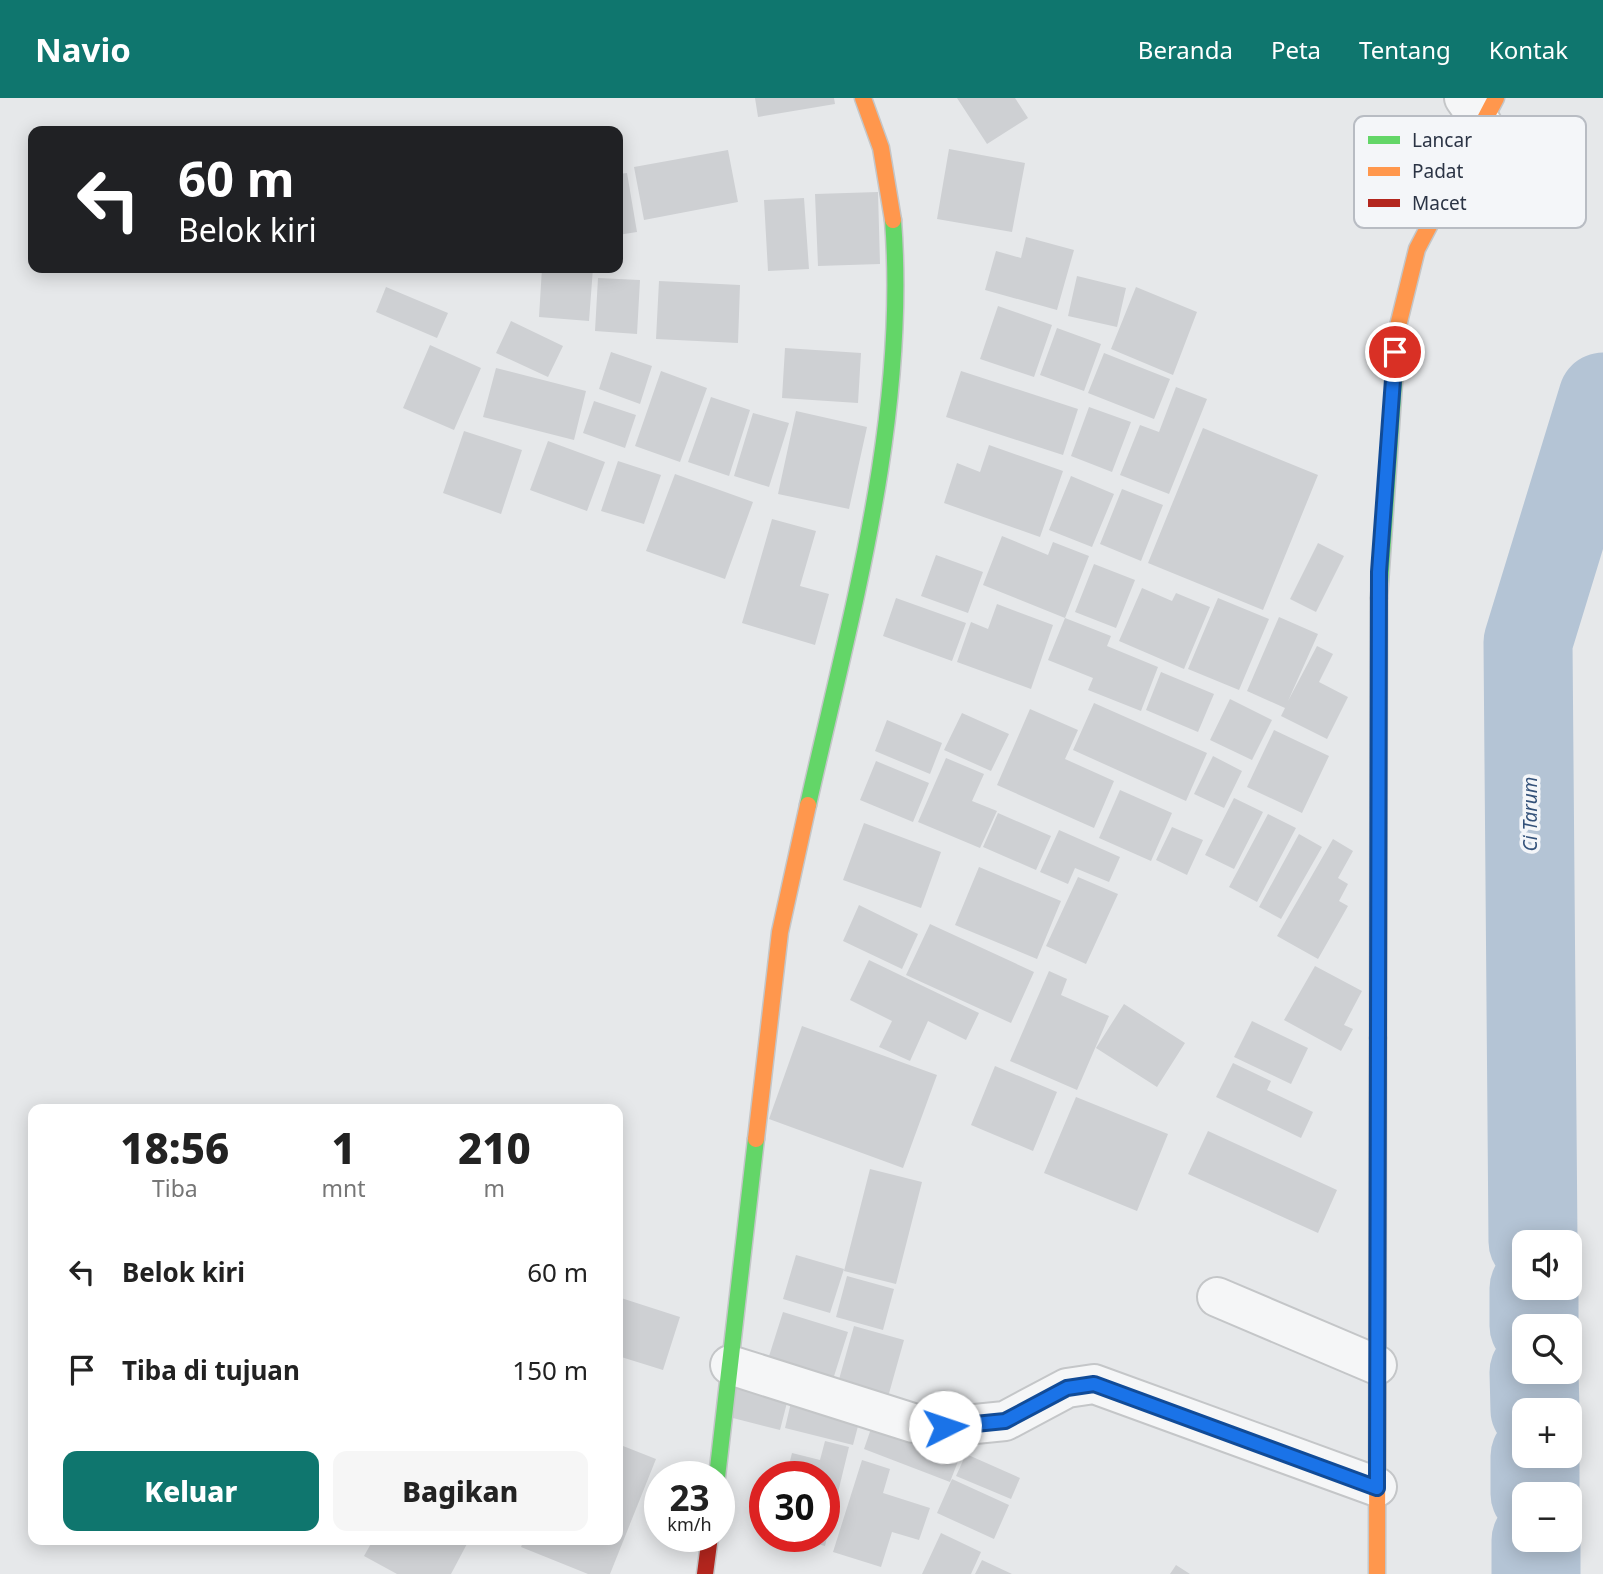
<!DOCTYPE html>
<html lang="id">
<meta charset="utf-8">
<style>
body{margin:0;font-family:"Noto Sans",sans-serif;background:#f6f6f6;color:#222;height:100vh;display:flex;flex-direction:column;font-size:26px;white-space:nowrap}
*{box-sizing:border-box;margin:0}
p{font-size:23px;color:#767676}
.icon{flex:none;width:38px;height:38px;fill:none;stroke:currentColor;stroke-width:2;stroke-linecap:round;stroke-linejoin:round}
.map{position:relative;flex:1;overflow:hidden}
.drawer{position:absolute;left:28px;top:1006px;width:595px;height:441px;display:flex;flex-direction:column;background:#fff;border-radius:14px;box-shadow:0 4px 18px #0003}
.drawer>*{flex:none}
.banner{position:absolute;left:28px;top:28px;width:595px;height:147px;border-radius:14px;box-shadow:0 4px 18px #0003;background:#202124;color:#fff;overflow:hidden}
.tools{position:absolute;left:1512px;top:1132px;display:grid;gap:14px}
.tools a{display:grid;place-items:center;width:70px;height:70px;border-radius:14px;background:#fff;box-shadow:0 4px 18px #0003;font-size:35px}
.speed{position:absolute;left:644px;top:1363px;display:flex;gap:14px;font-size:35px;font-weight:700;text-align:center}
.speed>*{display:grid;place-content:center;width:91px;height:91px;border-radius:50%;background:#fff;box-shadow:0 4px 18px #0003;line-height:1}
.speed small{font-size:18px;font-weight:400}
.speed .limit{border:10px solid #d22;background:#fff;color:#111}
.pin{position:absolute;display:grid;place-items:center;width:60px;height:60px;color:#fff;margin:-30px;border:4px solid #fff;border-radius:50%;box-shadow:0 2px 7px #0007}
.me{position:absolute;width:77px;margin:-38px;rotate:86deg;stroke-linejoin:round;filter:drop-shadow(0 0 5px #0008)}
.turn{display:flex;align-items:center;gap:24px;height:147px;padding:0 35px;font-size:32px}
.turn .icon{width:91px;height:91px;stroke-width:2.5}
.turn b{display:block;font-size:49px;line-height:60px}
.eta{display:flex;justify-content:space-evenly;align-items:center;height:119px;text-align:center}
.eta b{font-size:42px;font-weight:800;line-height:49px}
.button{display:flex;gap:14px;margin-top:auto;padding:14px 35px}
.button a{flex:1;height:80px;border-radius:14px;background:#0f766e;color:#fff;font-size:28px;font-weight:800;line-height:80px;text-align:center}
.button a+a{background:#f6f6f6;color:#222}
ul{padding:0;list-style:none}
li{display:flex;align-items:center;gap:21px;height:98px;padding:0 35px}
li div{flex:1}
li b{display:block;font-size:26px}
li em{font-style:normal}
header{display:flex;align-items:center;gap:42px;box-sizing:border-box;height:98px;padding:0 35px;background:#0f766e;color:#fff}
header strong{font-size:33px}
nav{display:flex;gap:38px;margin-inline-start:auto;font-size:24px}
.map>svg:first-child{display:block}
</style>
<header>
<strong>Navio</strong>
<nav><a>Beranda</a><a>Peta</a><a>Tentang</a><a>Kontak</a></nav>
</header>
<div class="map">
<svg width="1603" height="1476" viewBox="0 0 1603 1476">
<rect width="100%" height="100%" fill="#e6e8ea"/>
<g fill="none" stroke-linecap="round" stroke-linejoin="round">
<!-- river -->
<path stroke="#b4c4d5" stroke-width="89" d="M1533,1144L1528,544L1603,299
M1534,1190V1228
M1534,1274L1535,1312
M1535,1358V1396
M1536,1442V1476"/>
</g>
<!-- building -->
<path fill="#ced0d3" d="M755,0H834L835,6L758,19Z
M957,0H1015L1028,20L987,46Z
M949,51L1025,65L1012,134L937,121Z
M728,52L738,104L644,122L634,69Z
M627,75L637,134L618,137V76Z
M878,94L880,166L818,168L815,96Z
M804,100L809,171L768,173L764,102Z
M1026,139L1074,152L1057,212L985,192L996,153L1021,160Z
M542,170H593L589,223L539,219Z
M1077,178L1126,190L1117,229L1068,218Z
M598,180L640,182L637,236L595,233Z
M659,183L740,187L738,245L656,241Z
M386,189L448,215L437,240L376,214Z
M1136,189L1197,214L1173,277L1111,251Z
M998,208L1052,227L1034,279L980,261Z
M511,223L563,248L548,279L496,255Z
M1057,230L1101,246L1084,293L1040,277Z
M430,247L481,270L454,332L403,310Z
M785,250L861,255L858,305L782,300Z
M611,254L652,268L640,306L599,291Z
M1104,255L1170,281L1154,321L1088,295Z
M496,270L586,293L574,342L483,319Z
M661,273L707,290L680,364L635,348Z
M961,273L1078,311L1063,357L946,319Z
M1176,289L1207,301L1169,396L1120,377L1140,327L1159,334Z
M711,299L750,312L729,378L688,364Z
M594,303L636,317L625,350L583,335Z
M1089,309L1131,324L1112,374L1071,358Z
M796,313L867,329L849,411L778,396Z
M753,315L789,325L769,389L734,378Z
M1203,330L1318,377L1263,512L1148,465Z
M464,333L522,352L501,416L443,395Z
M548,343L605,364L587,413L530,392Z
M989,347L1063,373L1040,439L944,405L957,365L980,374Z
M618,363L661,377L644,426L601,413Z
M675,376L753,404L725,481L646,453Z
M1071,378L1114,396L1092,449L1049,432Z
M1122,391L1163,407L1141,463L1100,446Z
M772,421L816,433L800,488L829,496L815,547L742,525Z
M1002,438L1048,457L1053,444L1089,458L1065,520L983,487Z
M1318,445L1344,458L1316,514L1290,501Z
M936,457L983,474L968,515L921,498Z
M1094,466L1135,482L1116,530L1075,514Z
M1142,490L1172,503L1176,495L1210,509L1184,571L1119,543Z
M896,500L966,525L952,563L883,538Z
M1218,500L1269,521L1239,592L1188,571Z
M997,506L1053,527L1031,591L957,564L971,524L988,531Z
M1279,519L1318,536L1288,603L1317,548L1333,556L1319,584L1348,599L1327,641L1281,618L1285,610L1247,593Z
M1065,520L1111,538L1107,548L1158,569L1141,613L1088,592L1093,580L1048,562Z
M1161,574L1214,596L1198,634L1146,612Z
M1230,601L1272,622L1252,662L1210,642Z
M1094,605L1207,655L1186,703L1073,652Z
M1030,611L1078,632L1065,661L1114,683L1094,730L997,687Z
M962,615L1009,636L991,673L944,652Z
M887,622L942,645L930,676L875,653Z
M1274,632L1329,658L1302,715L1247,689Z
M1213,658L1242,673L1224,710L1194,696Z
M946,660L984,676L972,703L997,713L980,750L918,724Z
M876,663L929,685L913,724L860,702Z
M1120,692L1172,715L1151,763L1099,740Z
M1234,700L1263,714L1234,771L1205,757Z
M998,715L1051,738L1036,772L983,749Z
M1268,716L1296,730L1257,804L1229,789Z
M864,725L941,754L921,810L843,782Z
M1172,729L1203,742L1187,777L1156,762Z
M1059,732L1120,759L1109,784L1075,770L1068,786L1040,774Z
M1299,736L1322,749L1281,821L1259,809Z
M1333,741L1353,753L1338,780L1348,786L1339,803L1348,808L1318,861L1277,838Z
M979,769L1061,803L1037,861L955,827Z
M1078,779L1118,796L1086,866L1046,848Z
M859,807L918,836L902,871L843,843Z
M930,826L1034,874L1011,925L906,877Z
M869,862L979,915L966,942L928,923L910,963L879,949L892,923L850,902Z
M1315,868L1362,893L1344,927L1353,931L1341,953L1284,922Z
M1049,873L1067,881L1061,897L1109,918L1077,992L1010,963Z
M1124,906L1185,945L1157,989L1096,950Z
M1252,923L1308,950L1291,986L1234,959Z
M802,928L937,977L903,1070L769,1021Z
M1233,965L1271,983L1267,992L1313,1014L1301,1040L1216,999Z
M995,968L1057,994L1033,1053L971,1027Z
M1076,999L1168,1036L1137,1113L1044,1075Z
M1208,1033L1337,1092L1318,1135L1188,1076Z
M870,1071L922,1084L896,1186L844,1173Z
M796,1157L844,1171L830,1215L783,1201Z
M847,1178L894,1191L883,1232L836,1219Z
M618,1199L680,1219L663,1272L618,1258Z
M783,1214L848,1234L829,1294L764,1274Z
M854,1228L904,1242L888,1299L838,1285Z
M739,1276L791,1289L780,1332L729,1319Z
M793,1296L862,1313L853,1347L785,1330Z
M875,1319L962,1353L950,1384L864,1351Z
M825,1343L849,1349L825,1448L792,1439L824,1438V1379H786L792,1355L820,1362Z
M618,1346L656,1361L610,1476H588L521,1449L524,1442H618Z
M966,1356L1020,1380L1011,1401L956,1378Z
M862,1362L890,1371L883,1395L930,1410L919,1442L892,1434L881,1469L833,1454Z
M952,1381L1009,1407L994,1441L937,1415Z
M941,1435L981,1454L971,1476H922Z
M373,1442H469L451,1476H397L364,1458Z
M982,1462L1012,1476H975Z
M1176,1467L1190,1476H1170Z"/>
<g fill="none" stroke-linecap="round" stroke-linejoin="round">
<!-- street casing -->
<g stroke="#c4c6c8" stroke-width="42">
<path id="street" d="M1464,0L1483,27
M1217,1199L1377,1267
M730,1267L913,1325L945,1329L1005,1323L1067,1290L1094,1286L1377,1389"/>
</g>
<!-- fast casing -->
<g stroke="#c4c6c8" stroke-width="19">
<path id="fast" d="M1379,500L1398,228
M808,707C851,515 908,320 893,122
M717,1379L756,1041"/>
</g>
<!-- slow casing -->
<g stroke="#c4c6c8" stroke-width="19">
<path id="slow" d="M863,0L881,50L893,122
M1398,228L1417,151L1496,0
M756,1041L780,834L808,707
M1377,1476L1378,940"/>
</g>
<!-- jam casing -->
<g stroke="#c4c6c8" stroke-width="19">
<path id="jam" d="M1378,940L1379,500
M705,1476L710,1438"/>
</g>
<!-- street -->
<use href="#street" stroke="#f5f6f7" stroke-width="38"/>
<!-- fast -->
<use href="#fast" stroke="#63d668" stroke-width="16"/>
<!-- slow -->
<use href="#slow" stroke="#ff974d" stroke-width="16"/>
<!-- jam -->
<use href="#jam" stroke="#b3261e" stroke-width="16"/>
</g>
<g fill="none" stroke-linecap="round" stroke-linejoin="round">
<!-- route casing -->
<g stroke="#114b97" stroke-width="18">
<path id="route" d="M945,1329L1005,1323L1067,1290L1094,1286L1377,1390L1379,474L1395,254"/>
</g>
<!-- route -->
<use href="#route" stroke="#1a73e8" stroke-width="12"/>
</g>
<g text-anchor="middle" stroke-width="7" stroke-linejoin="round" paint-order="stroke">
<!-- water labels -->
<g font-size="19" font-style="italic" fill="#34527a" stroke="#f4f6f9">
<text transform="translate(1530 716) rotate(-90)" y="7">Ci Tarum</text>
</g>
</g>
<!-- legend -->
<rect x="1354" y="18" width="232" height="112" rx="10" fill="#f4f6f9" stroke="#b8bcc3" stroke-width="2"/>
<rect x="1368" y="38" width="32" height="8" fill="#63d668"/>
<rect x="1368" y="69" width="32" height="9" fill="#ff974d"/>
<rect x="1368" y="101" width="32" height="8" fill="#b3261e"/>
<g font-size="19" fill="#2b3445">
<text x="1412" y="49">Lancar</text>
<text x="1412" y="80">Padat</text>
<text x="1412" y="112">Macet</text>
</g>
</svg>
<div class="tools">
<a><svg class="icon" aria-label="sound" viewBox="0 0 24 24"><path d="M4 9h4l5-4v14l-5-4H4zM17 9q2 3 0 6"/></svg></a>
<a><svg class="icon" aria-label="search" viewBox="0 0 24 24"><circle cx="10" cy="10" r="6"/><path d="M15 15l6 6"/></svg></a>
<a>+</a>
<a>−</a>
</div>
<div class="speed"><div>23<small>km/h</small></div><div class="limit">30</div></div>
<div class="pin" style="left:1395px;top:254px;background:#d93025"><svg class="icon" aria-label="arrive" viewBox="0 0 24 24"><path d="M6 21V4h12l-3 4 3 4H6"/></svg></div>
<svg class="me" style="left:945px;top:1329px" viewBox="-20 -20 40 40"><circle r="19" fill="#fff"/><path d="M0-13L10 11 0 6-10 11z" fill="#1a73e8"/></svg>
<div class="banner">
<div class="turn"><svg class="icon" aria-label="left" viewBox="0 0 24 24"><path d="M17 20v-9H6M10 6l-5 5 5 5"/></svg><div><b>60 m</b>Belok kiri</div></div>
</div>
<section class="drawer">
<div class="eta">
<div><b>18:56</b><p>Tiba</p></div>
<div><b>1</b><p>mnt</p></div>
<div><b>210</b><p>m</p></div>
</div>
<ul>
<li><svg class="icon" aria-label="left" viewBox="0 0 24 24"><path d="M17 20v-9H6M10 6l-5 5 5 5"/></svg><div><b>Belok kiri</b></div><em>60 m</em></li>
<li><svg class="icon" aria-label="arrive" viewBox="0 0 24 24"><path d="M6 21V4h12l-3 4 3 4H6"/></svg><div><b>Tiba di tujuan</b></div><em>150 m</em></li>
</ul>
<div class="button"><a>Keluar</a><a>Bagikan</a></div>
</section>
</div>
